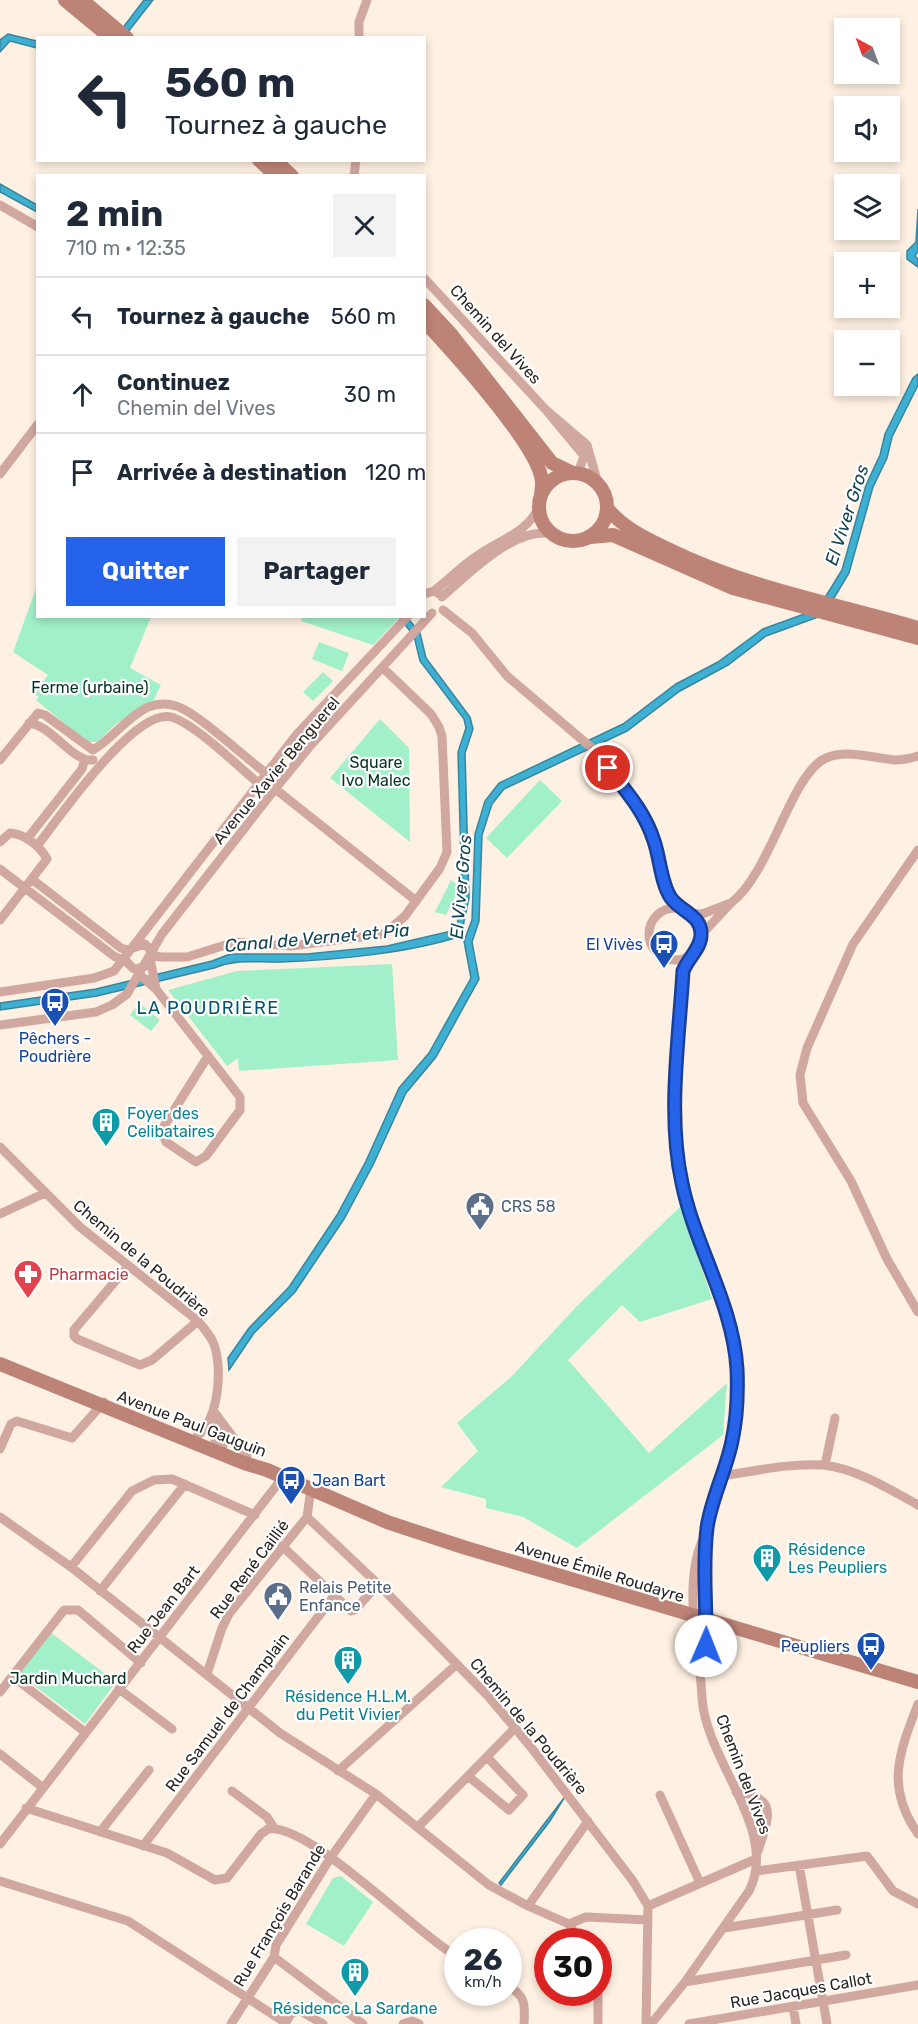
<!DOCTYPE html>
<html lang="fr">
<meta charset="utf-8">
<style>
body{margin:0;font-family:Rubik,sans-serif;background:#f2f2f3;color:#1f2937;height:100vh;display:flex;flex-direction:column;font-size:22px;white-space:nowrap}
*{box-sizing:border-box;margin:0}
p{font-size:20px;color:#747a83}
.icon{flex:none;width:33px;height:33px;fill:none;stroke:currentColor;stroke-width:2;stroke-linecap:round;stroke-linejoin:round}
.map{position:relative;flex:1;overflow:hidden}
.panel{position:absolute;left:36px;top:174px;width:390px;height:444px;display:flex;flex-direction:column;background:#fff;border-radius:0px;box-shadow:0 3px 9px #0003}
.panel>*{flex:none}
.hud{position:absolute;left:36px;top:36px;width:390px;height:126px;border-radius:0px;box-shadow:0 3px 9px #0003;background:#fff;color:#1f2937;overflow:hidden}
.needle{width:39px;rotate:319deg}
.buttons{position:absolute;left:834px;top:18px;display:grid;gap:12px}
.buttons a{display:grid;place-items:center;width:66px;height:66px;border-radius:0px;background:#fff;box-shadow:0 3px 9px #0003;font-size:30px}
.speed{position:absolute;left:444px;top:1928px;display:flex;gap:12px;font-size:30px;font-weight:700;text-align:center}
.speed>*{display:grid;place-content:center;width:78px;height:78px;border-radius:50%;background:#fff;box-shadow:0 3px 9px #0003;line-height:1}
.speed small{font-size:15px;font-weight:400}
.speed .limit{border:9px solid #d22;background:#fff;color:#111}
.pin{position:absolute;display:grid;place-items:center;width:51px;height:51px;color:#fff;margin:-26px;border:3px solid #fff;border-radius:50%;box-shadow:0 2px 6px #0007}
.me{position:absolute;width:66px;margin:-33px;rotate:1deg;stroke-linejoin:round;filter:drop-shadow(0 0 4px #0008)}
.turn{display:flex;align-items:center;gap:21px;height:126px;padding:0 30px;font-size:27px}
.turn .icon{width:78px;height:78px;stroke-width:2.5}
.turn b{display:block;font-size:42px;line-height:51px}
.round{display:grid;place-items:center;flex:none;width:63px;height:63px;border-radius:0px;background:#f2f2f3}
.head{display:flex;align-items:center;justify-content:space-between;height:102px;padding:0 30px}
h1{font-size:36px;font-weight:700;line-height:45px}
.action{display:flex;gap:12px;margin-top:auto;padding:12px 30px}
.action a{flex:1;height:69px;border-radius:0px;background:#2563eb;color:#fff;font-size:24px;font-weight:700;line-height:69px;text-align:center}
.action a+a{background:#f2f2f3;color:#1f2937}
ul{padding:0;list-style:none}
li{display:flex;align-items:center;gap:18px;height:78px;padding:0 30px;border-top:2px solid #e0e1e3}
li div{flex:1}
li b{display:block;font-size:22px}
li em{font-style:normal}
.map>svg:first-child{display:block}
</style>
<div class="map">
<svg width="918" height="2024" viewBox="0 0 918 2024">
<rect width="100%" height="100%" fill="#fef0e2"/>
<!-- green -->
<path fill="#a2f0c9" d="M37,586L38,616L151,617L130,668L161,685L154,700L117,723L97,742H87L36,700L39,697L34,694L48,675L13,652Z
M303,616H399V618L373,645L301,621Z
M319,642L349,653L342,671L312,659Z
M323,672L333,681L313,701L303,692Z
M380,719L409,748L410,842L330,778Z
M540,780L562,801L507,858L486,838Z
M451,880L460,887L446,915L435,912Z
M392,964L398,1060L239,1071L238,1058L227,1066L168,990L237,971Z
M139,1003L160,1020L151,1031L130,1015Z
M681,1206L712,1299L640,1322L622,1305L568,1360L649,1453L727,1383L723,1435L577,1548L523,1517L486,1508V1499L441,1487L478,1451L457,1423L512,1376L577,1306Z
M50,1632L116,1682L85,1724L19,1674Z
M341,1876L373,1902L344,1946L306,1924L333,1878Z"/>
<!-- water -->
<path fill="#3eb0d3" stroke="#38869d" stroke-width="1.5" d="M144,0H153L124,37L115,38Z
M8,34L37,41V48L10,41L0,52V40Z
M0,184L37,205V212L0,192Z
M918,209V251L915,256L918,259V267L907,259V251L916,242Z
M918,374V385L892,437L887,458L873,487L849,573L824,615L766,636L728,665L680,691L627,731L504,789L492,804L482,835L479,921L472,942L479,979L436,1057L406,1093L373,1165L344,1219L295,1292L254,1333L229,1370L228,1358L249,1328L289,1287L337,1215L366,1161L399,1088L429,1053L471,978L464,941L472,920L475,834L485,801L499,783L623,724L676,684L718,662L763,629L818,609L842,570L866,485L880,455L885,434L913,378Z
M399,617H407L420,633L426,658L470,717L473,729L465,753L469,898L461,936C410,953 336,960 282,962C257,963 240,958 214,968L97,996L0,1010V1003L96,989L212,961L230,954H307L387,946L456,930L462,897L458,752L466,728L464,719L420,661L414,636Z
M564,1798L550,1821L501,1885L499,1883Z"/>
<g fill="none" stroke-linecap="round" stroke-linejoin="round">
<!-- street -->
<path stroke="#d1a89f" stroke-width="9" d="M359,38V22L367,0
M354,176L356,160
M0,205L38,227
M424,278L546,410
M578,473L584,456L546,410L587,445L598,484
M0,474L38,424
M434,591C448,580 460,568 474,558C496,541 529,533 539,506
M424,594L434,591L439,594
M442,597C468,574 515,526 552,534
M443,610L472,633L507,676L593,749L638,805L653,839L670,896L682,909
M29,723C53,726 72,762 93,760
M0,760L38,713L45,715L93,750C113,738 127,717 148,707C156,704 167,703 176,706C197,712 245,758 266,773L268,779
M27,839L82,769L85,759
M0,842L10,833C25,834 40,846 47,859L0,920
M37,846C59,818 134,708 171,717C194,723 239,767 258,783L269,784L415,900
M918,850L853,944L807,1048L800,1075L803,1103L851,1181L887,1259L918,1312
M0,869L114,956C116,958 120,958 123,960C135,965 128,973 145,966
M33,880L121,948L127,950L145,944L153,953
M731,903C771,873 791,773 826,758C847,749 874,758 895,760C903,760 911,758 918,756
M649 934a26 26 0 1 1 52 0a26 26 0 1 1-52 0Z
M689,913L702,914L731,903L701,935
M152,955L161,957H187L235,942L291,946L384,934L405,916L440,868L447,852L442,736L439,727L431,714L383,668
M150,958L156,989
M140,975L156,989L240,1097V1110L206,1156L196,1162L166,1142L161,1131L208,1056
M0,992L94,978L114,971L297,734L408,616
M0,1025L96,1012L112,1005L127,994L162,934L275,789L311,745L432,613
M0,1147L80,1227L198,1321C203,1327 208,1333 212,1340C224,1363 219,1421 197,1436
M0,1214L45,1193
M128,1266L74,1330V1336L77,1339L140,1365L152,1360L198,1321
M215,1413L247,1456
M212,1419L216,1448
M216,1448L223,1446L222,1428
M0,1449L11,1424L17,1421L72,1438L104,1402
M825,1465L835,1418
M721,1476C755,1471 789,1463 823,1465C855,1468 891,1490 918,1505
M0,1517L71,1567L280,1733L376,1794L489,1885L528,1906L569,1924L579,1941
M307,1517L378,1584L488,1696L530,1746L633,1881L648,1906L646,2024
M307,1517L311,1488
M282,1546L351,1611L355,1610L378,1584
M71,1567L132,1491L154,1480L172,1479L255,1515
M100,1591L185,1484
M705,1663L706,1539
M207,1674L222,1628L229,1614L307,1517
M12,1676L85,1732
M119,1689L172,1729
M0,1692L64,1610H78L141,1663
M918,1704C899,1753 885,1787 918,1834
M0,1754L42,1787
M338,1771L457,1664
M468,1776L509,1810L523,1795L487,1757
M232,1791L267,1817L274,1828
M736,1792C780,1797 768,1819 758,1851
M660,1795L700,1883
M26,1808L167,1853L215,1880L227,1878L261,1834L268,1829C309,1822 417,1935 458,1957
M418,1827L515,1728
M100,1832L149,1770
M0,1844L283,1477
M143,1846L334,1596
M799,1865L827,2024
M756,1871L867,1856L893,1891L918,1904
M0,1881L128,1921L286,2023
M528,1906L588,1821
M648,1906L756,1859
M569,1924L586,1917L648,1920
M724,1928L837,1910
M274,1957L363,2024
M685,1982L846,1955
M508,1986C526,1996 525,2005 524,2024
M793,2007L796,2024
M231,2024L274,1957L276,1945L331,1857L376,1794
M285,2024L291,2014L299,2010L323,2024
M403,2024L412,2021L419,2024
M598,2024V1992
M651,2024L685,1982L749,1891C780,1830 706,1762 702,1698C700,1652 687,1607 696,1561C698,1549 704,1537 708,1525C723,1474 743,1421 737,1367C730,1302 696,1247 682,1185C667,1118 679,1039 683,971L689,956
M689,2024L918,1985"/>
<!-- secondary -->
<path stroke="#be8377" stroke-width="14" d="M65,0L111,38
M82,0L127,38
M259,160L276,176
M275,160L292,176
M424,305L451,334L552,463L573,473
M424,321C453,352 532,439 541,476C543,483 542,488 541,495
M539 507a34 34 0 1 1 68 0a34 34 0 1 1-68 0Z
M607,508C623,528 645,538 668,549C747,588 833,603 918,628
M590,537L613,535L733,588L918,638
M0,1364L244,1463L267,1470L387,1522L463,1547L918,1682"/>
</g>
<g fill="none" stroke-linecap="round" stroke-linejoin="round">
<!-- route casing -->
<g stroke="#184099" stroke-width="15">
<path id="route" d="M608,768C626,791 645,812 654,841C660,858 661,884 671,898C681,912 702,915 701,935C701,948 688,958 683,971C679,1040 667,1115 682,1183C695,1247 733,1303 737,1369C738,1393 737,1418 732,1441C726,1471 711,1499 707,1528C702,1568 707,1607 706,1646"/>
</g>
<!-- route -->
<use href="#route" stroke="#2563eb" stroke-width="10"/>
</g>
<!-- icons -->
<defs>
<g id="bus-pin" transform="scale(1.5)"><path d="M0 17L-7.5 6A9.5 9.5 0 1 1 7.5 6Z" fill="#1a4fb4" stroke="#fff"/><path d="M-5-6H5V4H4V6H2V4H-2V6H-4V4H-5ZM-3.5-4V0h7V-4ZM-3.5 1.2v1.5H-2V1.2ZM2 1.2v1.5H3.5V1.2Z" fill="#fff"/></g>
<g id="building-pin" transform="scale(1.5)"><path d="M0 17L-7.5 6A9.5 9.5 0 1 1 7.5 6Z" fill="#0f9aa8" stroke="#fff"/><path d="M-4-6H4V6H1V3H-1V6H-4ZM-2.5-4.3h1.7v1.8h-1.7ZM.8-4.3h1.7v1.8H.8ZM-2.5-1h1.7V.8h-1.7ZM.8-1h1.7V.8H.8Z" fill="#fff"/></g>
<g id="civic-pin" transform="scale(1.5)"><path d="M0 17L-7.5 6A9.5 9.5 0 1 1 7.5 6Z" fill="#5c6f8a" stroke="#fff"/><path d="M-.6-6.5H3V-4.5H.6V-3L4-1V1h2V6H-6V1h2V-1L-.6-3ZM-1.2 2.5V6h2.4V2.5Z" fill="#fff"/></g>
<g id="pharmacy-pin" transform="scale(1.5)"><path d="M0 17L-7.5 6A9.5 9.5 0 1 1 7.5 6Z" fill="#e0444e" stroke="#fff"/><path d="M-2-6h4v4h4v4h-4v4h-4v-4h-4v-4h4Z" fill="#fff"/></g>
</defs>
<g fill-rule="evenodd">
<use href="#bus-pin" x="664" y="944"/>
<use href="#bus-pin" x="55" y="1002"/>
<use href="#building-pin" x="106" y="1122"/>
<use href="#civic-pin" x="480" y="1206"/>
<use href="#pharmacy-pin" x="28" y="1274"/>
<use href="#bus-pin" x="291" y="1480"/>
<use href="#building-pin" x="767" y="1558"/>
<use href="#civic-pin" x="278" y="1596"/>
<use href="#bus-pin" x="871" y="1646"/>
<use href="#building-pin" x="348" y="1660"/>
<use href="#building-pin" x="355" y="1972"/>
</g>
<g text-anchor="middle" stroke-width="4.5" stroke-linejoin="round" paint-order="stroke">
<!-- street labels -->
<g font-size="16" fill="#2a2520" stroke="#fff">
<text transform="translate(496 334) rotate(48)" y="6">Chemin del Vives</text>
<text transform="translate(276 770) rotate(-50)" y="6">Avenue Xavier Benguerel</text>
<text transform="translate(142 1258) rotate(40)" y="6">Chemin de la Poudrière</text>
<text transform="translate(192 1423) rotate(21)" y="6">Avenue Paul Gauguin</text>
<text transform="translate(249 1569) rotate(-53)" y="6">Rue René Caillié</text>
<text transform="translate(600 1571) rotate(17)" y="6">Avenue Émile Roudayre</text>
<text transform="translate(163 1609) rotate(-52)" y="6">Rue Jean Bart</text>
<text transform="translate(227 1712) rotate(-53)" y="6">Rue Samuel de Champlain</text>
<text transform="translate(529 1726) rotate(50)" y="6">Chemin de la Poudrière</text>
<text transform="translate(744 1774) rotate(69)" y="6">Chemin del Vives</text>
<text transform="translate(279 1915) rotate(-59)" y="6">Rue François Barande</text>
<text transform="translate(801 1990) rotate(-10)" y="6">Rue Jacques Callot</text>
</g>
<!-- park labels -->
<g font-size="16" fill="#073322" stroke="#fff">
<text x="90" y="693">Ferme (urbaine)</text>
<text x="376" y="768">Square<tspan x="376" dy="18">Ivo Malec</tspan></text>
<text x="68" y="1684">Jardin Muchard</text>
</g>
<!-- transit labels -->
<g font-size="16" fill="#164399" stroke="#fff" text-anchor="end">
<text x="643" y="950">El Vivès</text>
<text x="55" y="1044" text-anchor="middle">Pêchers -<tspan x="55" dy="18">Poudrière</tspan></text>
<text x="312" y="1486" text-anchor="start">Jean Bart</text>
<text x="850" y="1652">Peupliers</text>
</g>
<!-- culture labels -->
<g font-size="16" fill="#0d838f" stroke="#fff" text-anchor="start">
<text x="127" y="1119">Foyer des<tspan x="127" dy="18">Celibataires</tspan></text>
<text x="788" y="1555">Résidence<tspan x="788" dy="18">Les Peupliers</tspan></text>
<text x="348" y="1702" text-anchor="middle">Résidence H.L.M.<tspan x="348" dy="18">du Petit Vivier</tspan></text>
<text x="355" y="2014" text-anchor="middle">Résidence La Sardane</text>
</g>
<!-- service labels -->
<g font-size="16" fill="#4e5e75" stroke="#fff" text-anchor="start">
<text x="501" y="1212">CRS 58</text>
<text x="299" y="1593">Relais Petite<tspan x="299" dy="18">Enfance</tspan></text>
</g>
<!-- health labels -->
<g font-size="16" fill="#be3a42" stroke="#fff" text-anchor="start">
<text x="49" y="1280">Pharmacie</text>
</g>
<!-- water labels -->
<g font-size="18" font-style="italic" fill="#134352" stroke="#fff">
<text transform="translate(847 515) rotate(-72)" y="6">El Viver Gros</text>
<text transform="translate(461 887) rotate(-85)" y="6">El Viver Gros</text>
<text transform="translate(317 938) rotate(-5)" y="6">Canal de Vernet et Pia</text>
</g>
<!-- neighbourhood labels -->
<g font-size="18" letter-spacing="1.5" fill="#02546e" stroke="#fff">
<text x="208" y="1014">LA POUDRIÈRE</text>
</g>
</g>
</svg>
<div class="buttons">
<a><svg class="needle" viewBox="-14 -14 28 28"><path d="M0-13l5 13h-10z" fill="#e53935"/><path d="M0 13l5-13h-10z" fill="#747a83"/></svg></a>
<a><svg class="icon" aria-label="sound" viewBox="0 0 24 24"><path d="M4 9h4l5-4v14l-5-4H4zM17 9q2 3 0 6"/></svg></a>
<a><svg class="icon" aria-label="layers" viewBox="0 0 24 24"><path d="M12 4l9 5-9 5-9-5zM3 14l9 5 9-5"/></svg></a>
<a>+</a>
<a>−</a>
</div>
<div class="speed"><div>26<small>km/h</small></div><div class="limit">30</div></div>
<div class="pin" style="left:608px;top:768px;background:#d93025"><svg class="icon" aria-label="arrive" viewBox="0 0 24 24"><path d="M6 21V4h12l-3 4 3 4H6"/></svg></div>
<svg class="me" style="left:706px;top:1646px" viewBox="-20 -20 40 40"><circle r="19" fill="#fff"/><path d="M0-13L10 11 0 6-10 11z" fill="#2563eb"/></svg>
<div class="hud">
<div class="turn"><svg class="icon" aria-label="left" viewBox="0 0 24 24"><path d="M17 20v-9H6M10 6l-5 5 5 5"/></svg><div><b>560 m</b>Tournez à gauche</div></div>
</div>
<section class="panel">
<div class="head"><div><h1>2 min</h1><p>710 m · 12:35</p></div><a class="round"><svg class="icon" aria-label="close" viewBox="0 0 24 24"><path d="M6 6l12 12M18 6L6 18"/></svg></a></div>
<ul>
<li><svg class="icon" aria-label="left" viewBox="0 0 24 24"><path d="M17 20v-9H6M10 6l-5 5 5 5"/></svg><div><b>Tournez à gauche</b></div><em>560 m</em></li>
<li><svg class="icon" aria-label="ahead" viewBox="0 0 24 24"><path d="M12 20V5M6 11l6-6 6 6"/></svg><div><b>Continuez</b><p>Chemin del Vives</p></div><em>30 m</em></li>
<li><svg class="icon" aria-label="arrive" viewBox="0 0 24 24"><path d="M6 21V4h12l-3 4 3 4H6"/></svg><div><b>Arrivée à destination</b></div><em>120 m</em></li>
</ul>
<div class="action"><a>Quitter</a><a>Partager</a></div>
</section>
</div>
